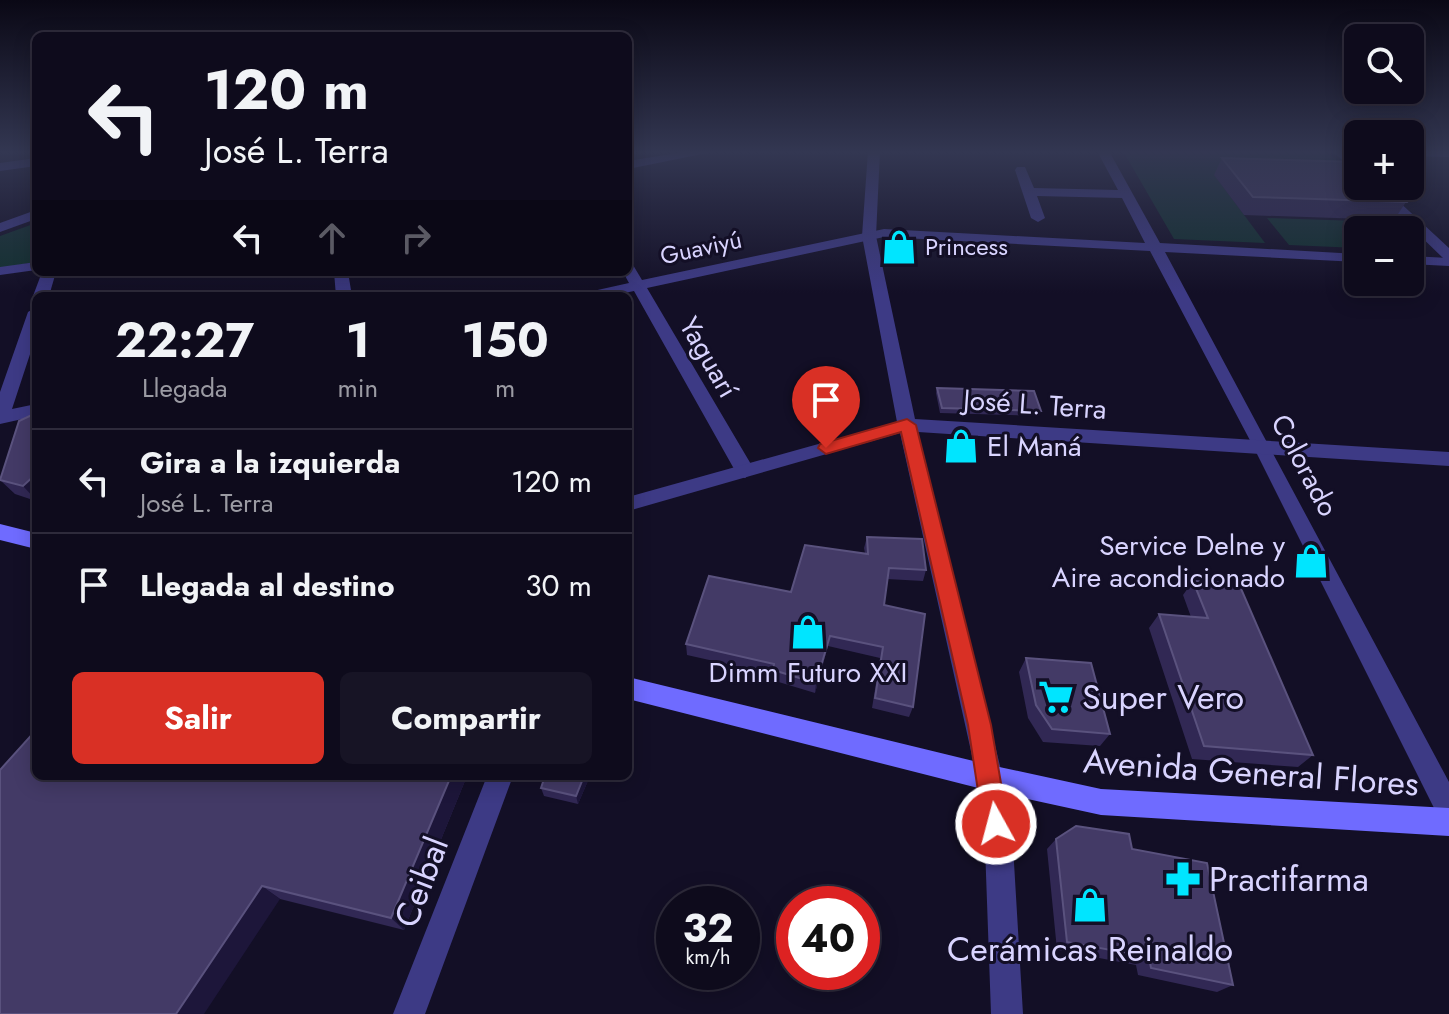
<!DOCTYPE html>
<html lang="es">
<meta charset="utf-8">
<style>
body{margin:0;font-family:Jost,sans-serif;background:#171425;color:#f1f3f6;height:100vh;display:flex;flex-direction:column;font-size:30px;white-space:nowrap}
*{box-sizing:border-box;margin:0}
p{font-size:26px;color:#9b9ba3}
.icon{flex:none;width:44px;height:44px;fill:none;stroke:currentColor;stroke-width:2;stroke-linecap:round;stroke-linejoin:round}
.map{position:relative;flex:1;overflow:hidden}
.sheet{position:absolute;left:32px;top:292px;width:600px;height:488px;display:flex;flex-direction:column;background:#0e0b1c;border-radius:12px;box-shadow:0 4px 20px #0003,0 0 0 2px #2e2b3b}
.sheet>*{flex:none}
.banner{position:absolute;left:32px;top:32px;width:600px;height:244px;border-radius:12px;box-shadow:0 4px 20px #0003,0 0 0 2px #2e2b3b;background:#0e0b1c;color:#f1f3f6;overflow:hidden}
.buttons{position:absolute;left:1344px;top:24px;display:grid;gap:16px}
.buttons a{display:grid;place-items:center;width:80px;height:80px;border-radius:12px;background:#0e0b1c;box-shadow:0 4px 20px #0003,0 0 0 2px #2e2b3b;font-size:40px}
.speed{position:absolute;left:656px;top:886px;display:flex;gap:16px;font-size:40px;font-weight:700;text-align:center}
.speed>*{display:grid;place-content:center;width:104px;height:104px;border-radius:50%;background:#0e0b1c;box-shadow:0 4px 20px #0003,0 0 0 2px #2e2b3b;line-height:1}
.speed small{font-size:20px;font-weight:400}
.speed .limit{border:12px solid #d22;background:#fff;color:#111}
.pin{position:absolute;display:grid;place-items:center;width:68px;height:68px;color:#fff;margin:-82px -34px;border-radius:50% 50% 50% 0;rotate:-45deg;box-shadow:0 0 8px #0007}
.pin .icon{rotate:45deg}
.me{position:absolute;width:88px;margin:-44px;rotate:353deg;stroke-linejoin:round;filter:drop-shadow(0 0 6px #0008)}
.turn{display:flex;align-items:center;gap:28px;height:168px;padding:0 40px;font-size:36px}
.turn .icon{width:104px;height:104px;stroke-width:2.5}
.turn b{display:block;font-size:56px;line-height:68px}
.lanes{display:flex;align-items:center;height:76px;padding:0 40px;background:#0003;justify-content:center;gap:40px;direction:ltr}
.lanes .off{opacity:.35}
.eta{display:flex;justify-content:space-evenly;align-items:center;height:136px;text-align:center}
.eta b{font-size:48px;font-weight:700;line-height:56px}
.action{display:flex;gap:16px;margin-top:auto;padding:16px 40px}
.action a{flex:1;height:92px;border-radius:12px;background:#d93025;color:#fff;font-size:32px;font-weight:700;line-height:92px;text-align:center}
.action a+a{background:#171425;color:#f1f3f6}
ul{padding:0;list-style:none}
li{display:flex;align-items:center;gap:24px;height:104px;padding:0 40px;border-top:2px solid #2e2b3b}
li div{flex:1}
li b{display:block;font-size:30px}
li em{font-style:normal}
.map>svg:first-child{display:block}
</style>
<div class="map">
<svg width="1449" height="1014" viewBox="0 0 1449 1014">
<rect width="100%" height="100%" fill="#130f26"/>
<!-- green -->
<path fill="#12302f" d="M1123,151H1327L1356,180L1215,176L1265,243L1174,239Z
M1267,218L1359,221L1368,230H1358V248L1289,245Z
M36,223V262L0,268V236Z"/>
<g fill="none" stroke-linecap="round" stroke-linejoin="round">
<!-- minor -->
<path fill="#3d3a85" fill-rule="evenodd" d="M689,151H717L628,169V161Z
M1097,151H1109L1160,243L1358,254V262L1165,252L1449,782V822L1439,818L1253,446L1150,251L884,237L647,288L755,471L745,478L738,476L634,291L610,296H581L584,293L629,283L623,272H628V264L633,265L642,280L884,229L1145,243L1122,198L1037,196L1045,218L1038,222L1031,218L1015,170L1017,167H1025L1034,188L1118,190Z
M1410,151H1449V157L1410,156Z
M36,158V166L0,171V163Z
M36,210V219L0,232V223Z
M1410,256L1449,258V266L1410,264Z
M36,262V270L0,275V267Z
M42,272H56L49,296H36V299L33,296Z
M334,272H348L352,296H336Z
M36,307V336L12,409L36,404V416L0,424V392L28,312Z
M487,776H513L425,1014H393Z"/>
<!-- tertiary -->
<path fill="#3d3a85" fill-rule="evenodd" d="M868,151H880L876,236L915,419L1449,452V466L918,432L1003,778L1013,846L1023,1014H991L985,846L977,778L900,433L628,511V497L897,422L862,236Z
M1332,151H1345L1358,163V174Z
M1369,186H1382L1449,248V260L1444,259Z"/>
<!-- secondary -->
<path fill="#6f6bff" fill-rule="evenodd" d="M0,524L36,533V549L0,540Z
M628,677L990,765L1101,789L1449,808V836L1101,815L990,791L628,699Z"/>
</g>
<!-- wall -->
<path fill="#312854" d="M1222,158L1406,202L1394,220L1244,215L1214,175Z
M937,388L1041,411L1039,416L940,413L936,393Z
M36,413V501L15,494L0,480Z
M867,537L926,570L923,581L887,579L884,605L913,707L909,717L872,708L880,658L828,646L815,693L772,680V674L687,655L686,644L865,553L864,548Z
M1193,581L1313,755L1298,767L1192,759L1149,628L1159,614L1191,617L1183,595Z
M1026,658L1110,734L1100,746L1043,742L1028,718L1019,672Z
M36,730L467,776L404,930L280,899Z
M590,776L578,804L544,796L541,788Z
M1056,839L1132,849L1233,985L1217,992L1138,975L1136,965L1057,950L1047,849Z"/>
<!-- shaded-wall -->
<path fill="#1d163a" d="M36,474V500L23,486Z
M830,636L828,646L815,693L816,683Z
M451,776H467L404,930L391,918Z
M584,776H590L578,804L576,796Z
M262,886L280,899L204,1014H176Z"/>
<!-- building -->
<path fill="#433a66" stroke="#5a527e" stroke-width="2" d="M1222,158L1358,162V186H1390L1406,202L1253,197Z
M937,388L1034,391L1041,411L942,408Z
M36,413V474L23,486L0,480L19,421Z
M867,537L922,539L926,570L889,568L884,605L925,614L913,707L875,698L883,647L830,636L816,683L773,670L774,664L686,644L709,576L791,592L805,545L868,554Z
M1193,581L1239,584L1313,755L1204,746L1159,614L1208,618Z
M1026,658L1091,663L1110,734L1052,729L1036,705Z
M36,730V776H451L391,918L262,886L176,1014H0V770Z
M545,776H584L576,796L541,788Z
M1076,826L1129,834L1132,849L1207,863L1233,985L1151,968L1149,957L1067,942L1056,839Z"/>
<!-- sky -->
<linearGradient id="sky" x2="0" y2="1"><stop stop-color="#0a0815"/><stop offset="0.52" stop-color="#333752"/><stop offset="1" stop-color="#333752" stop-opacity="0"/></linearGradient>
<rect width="1449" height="293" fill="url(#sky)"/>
<!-- route -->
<path fill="#d93025" stroke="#8d1f18" stroke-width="2" d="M907,419L916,425L991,725L1008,824L1005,832L996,836L987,832L983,824L968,725L901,432L826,454L818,448L820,444Z"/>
<!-- icons -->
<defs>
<g id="shop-bare" transform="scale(2.76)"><path d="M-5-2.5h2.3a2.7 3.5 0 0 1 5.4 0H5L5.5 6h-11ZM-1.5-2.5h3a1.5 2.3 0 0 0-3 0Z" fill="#00e5ff" stroke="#130f26" stroke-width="2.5" paint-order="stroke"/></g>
<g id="supermarket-bare" transform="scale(2.76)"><path d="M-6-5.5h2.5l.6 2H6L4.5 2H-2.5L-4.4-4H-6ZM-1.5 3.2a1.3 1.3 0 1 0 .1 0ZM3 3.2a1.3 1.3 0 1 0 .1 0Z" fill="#00e5ff" stroke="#130f26" stroke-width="2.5" paint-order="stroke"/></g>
<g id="pharmacy-bare" transform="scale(2.76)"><path d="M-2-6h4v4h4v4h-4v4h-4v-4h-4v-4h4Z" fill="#00e5ff" stroke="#130f26" stroke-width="2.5" paint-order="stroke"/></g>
</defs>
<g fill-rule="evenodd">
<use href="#shop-bare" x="899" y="247"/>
<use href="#shop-bare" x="961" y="446"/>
<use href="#shop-bare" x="1311" y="561"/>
<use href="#shop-bare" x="808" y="632"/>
<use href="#supermarket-bare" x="1056" y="697"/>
<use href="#pharmacy-bare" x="1183" y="879"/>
<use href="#shop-bare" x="1090" y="905"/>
</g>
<g text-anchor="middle" stroke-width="6" stroke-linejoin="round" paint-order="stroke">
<!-- far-poi labels -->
<g font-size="24" fill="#d9d4ff" stroke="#130f26" text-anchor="start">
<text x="925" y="255">Princess</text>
</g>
<!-- far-street labels -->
<g font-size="24" fill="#d9d4ff" stroke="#130f26">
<text transform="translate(701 248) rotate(-12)" y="8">Guaviyú</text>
</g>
<!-- street labels -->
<g font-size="28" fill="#d9d4ff" stroke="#130f26">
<text transform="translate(709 357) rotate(60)" y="10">Yaguarí</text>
<text transform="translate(1035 404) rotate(4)" y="10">José L. Terra</text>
<text transform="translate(1305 465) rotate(62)" y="10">Colorado</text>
</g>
<!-- poi labels -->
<g font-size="28" fill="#d9d4ff" stroke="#130f26" text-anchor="start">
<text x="987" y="456">El Maná</text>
<text x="1285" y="555" text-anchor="end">Service Delne y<tspan x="1285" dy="32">Aire acondicionado</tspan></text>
<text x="808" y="682" text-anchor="middle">Dimm Futuro XXI</text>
</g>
<!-- near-poi labels -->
<g font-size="34" fill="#d9d4ff" stroke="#130f26" text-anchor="start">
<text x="1082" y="709">Super Vero</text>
<text x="1209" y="891">Practifarma</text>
<text x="1090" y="961" text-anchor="middle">Cerámicas Reinaldo</text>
</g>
<!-- near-street labels -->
<g font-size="34" fill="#d9d4ff" stroke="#130f26">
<text transform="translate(1251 772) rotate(4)" y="12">Avenida General Flores</text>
<text transform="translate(421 882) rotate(-69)" y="12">Ceibal</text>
</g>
</g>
</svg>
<div class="buttons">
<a><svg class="icon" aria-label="search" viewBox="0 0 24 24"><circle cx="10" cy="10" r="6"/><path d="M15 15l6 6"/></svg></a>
<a>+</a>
<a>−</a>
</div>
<div class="speed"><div>32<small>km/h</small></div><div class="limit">40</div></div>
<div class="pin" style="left:826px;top:448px;background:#d93025"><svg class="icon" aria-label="arrive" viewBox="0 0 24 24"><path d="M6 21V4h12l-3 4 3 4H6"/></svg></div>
<svg class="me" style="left:996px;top:824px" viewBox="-20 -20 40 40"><circle r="17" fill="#d93025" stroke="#fff" stroke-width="3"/><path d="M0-11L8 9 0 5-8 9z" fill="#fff"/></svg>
<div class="banner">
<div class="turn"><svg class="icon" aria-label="left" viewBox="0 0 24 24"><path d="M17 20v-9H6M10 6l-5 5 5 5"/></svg><div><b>120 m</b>José L. Terra</div></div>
<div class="lanes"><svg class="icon" aria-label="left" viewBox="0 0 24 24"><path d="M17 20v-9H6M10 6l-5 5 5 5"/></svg><svg class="icon off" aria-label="ahead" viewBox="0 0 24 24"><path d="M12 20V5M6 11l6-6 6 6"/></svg><svg class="icon off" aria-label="right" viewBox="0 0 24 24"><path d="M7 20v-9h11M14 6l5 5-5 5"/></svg></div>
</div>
<section class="sheet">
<div class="eta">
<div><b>22:27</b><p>Llegada</p></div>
<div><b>1</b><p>min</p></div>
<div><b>150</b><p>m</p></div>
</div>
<ul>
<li><svg class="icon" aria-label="left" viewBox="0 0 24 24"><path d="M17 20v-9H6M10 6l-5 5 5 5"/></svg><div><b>Gira a la izquierda</b><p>José L. Terra</p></div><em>120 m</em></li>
<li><svg class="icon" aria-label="arrive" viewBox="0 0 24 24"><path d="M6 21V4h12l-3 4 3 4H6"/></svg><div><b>Llegada al destino</b></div><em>30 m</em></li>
</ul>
<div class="action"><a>Salir</a><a>Compartir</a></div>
</section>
</div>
